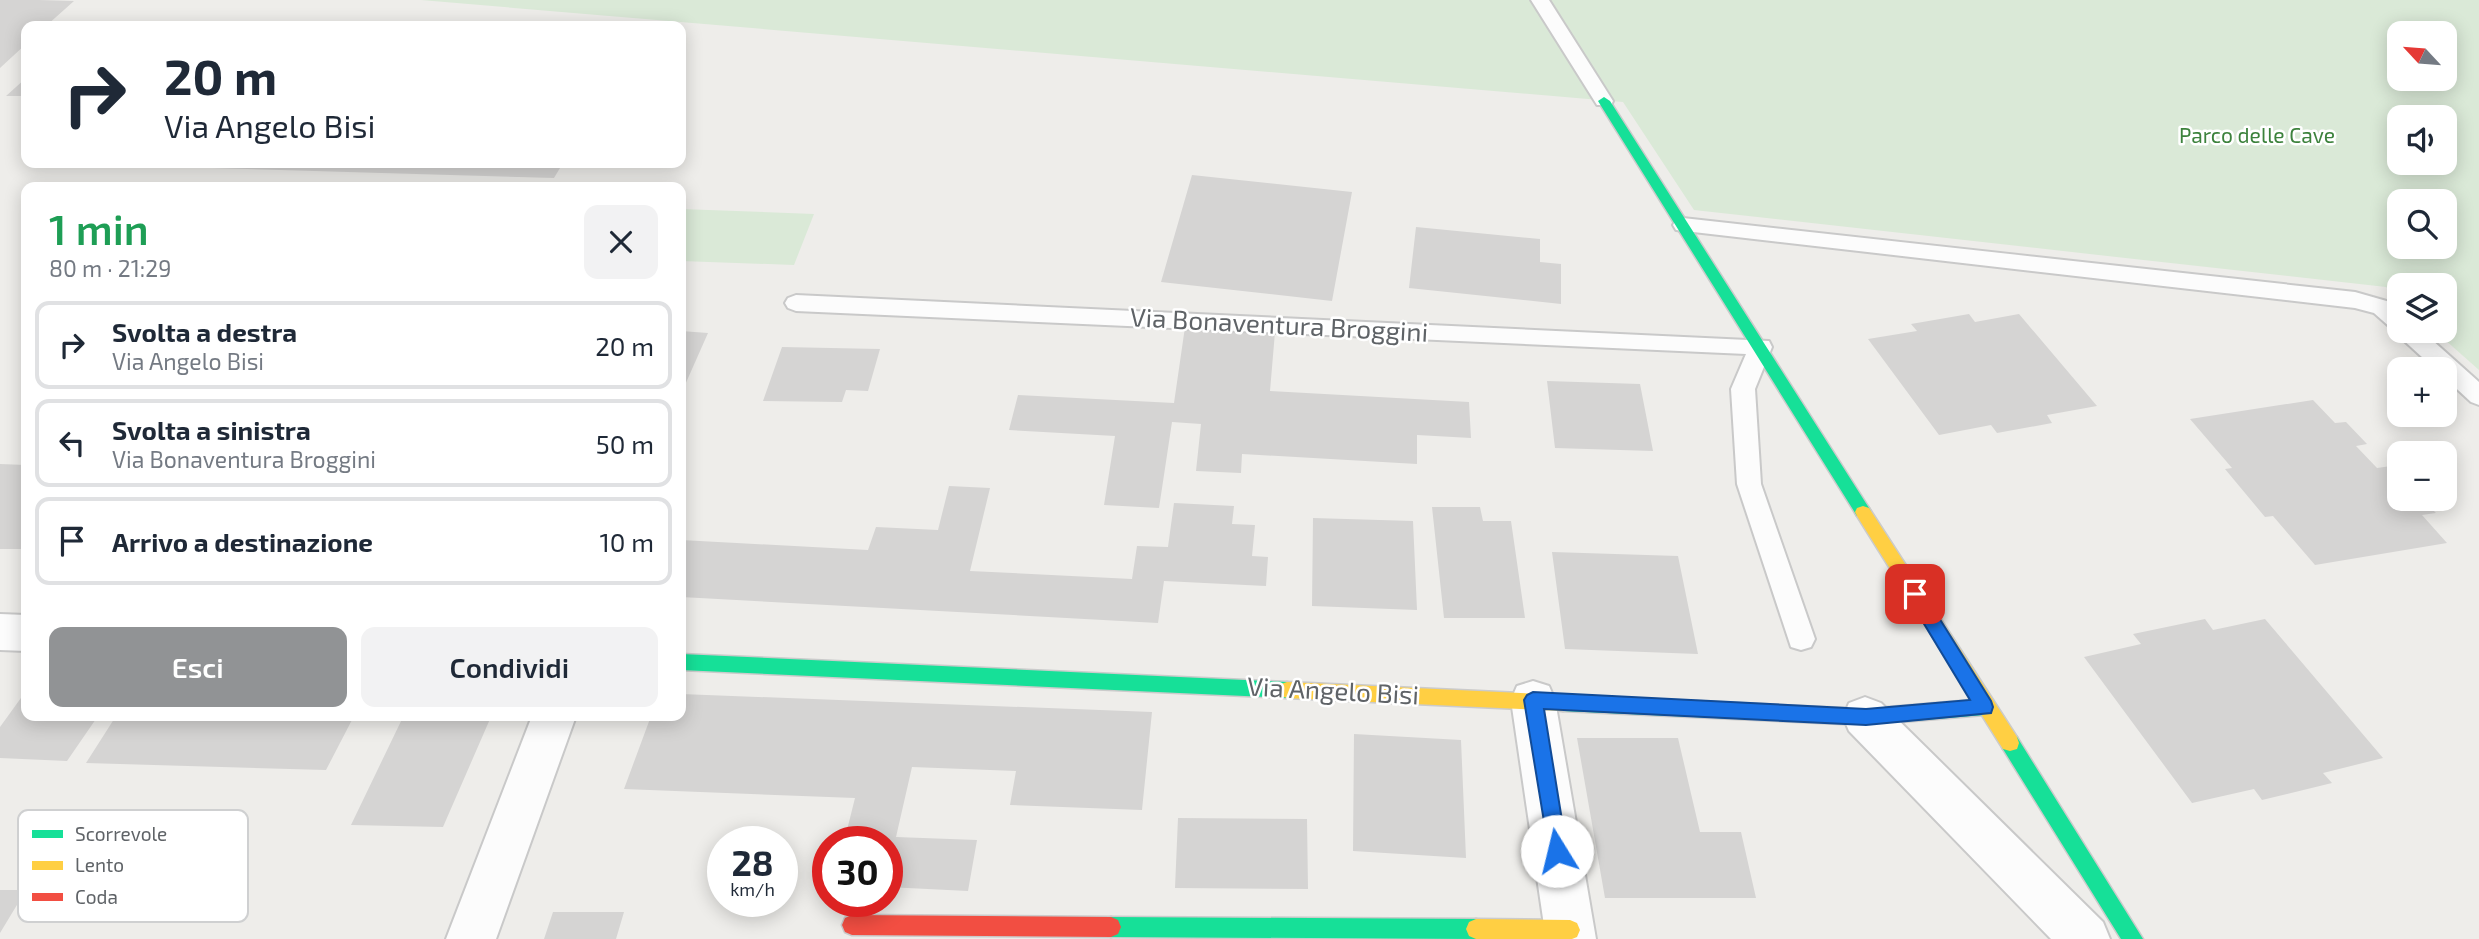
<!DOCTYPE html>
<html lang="it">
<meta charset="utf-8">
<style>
body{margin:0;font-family:"Exo 2",sans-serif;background:#f2f2f3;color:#1f2937;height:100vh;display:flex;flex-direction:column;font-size:26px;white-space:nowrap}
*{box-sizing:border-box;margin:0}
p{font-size:23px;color:#747a83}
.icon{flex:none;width:38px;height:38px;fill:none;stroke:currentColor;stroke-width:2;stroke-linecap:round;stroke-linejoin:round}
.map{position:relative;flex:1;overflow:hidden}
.sheet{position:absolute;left:21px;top:182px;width:665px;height:539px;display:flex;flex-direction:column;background:#fff;border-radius:14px;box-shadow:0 4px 18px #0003}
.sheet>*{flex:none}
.guide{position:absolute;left:21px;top:21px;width:665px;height:147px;border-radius:14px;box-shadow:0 4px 18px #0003;background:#fff;color:#1f2937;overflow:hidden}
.needle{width:46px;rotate:296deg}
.tools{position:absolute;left:2387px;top:21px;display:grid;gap:14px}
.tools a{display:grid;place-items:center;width:70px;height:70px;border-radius:14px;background:#fff;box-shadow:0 4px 18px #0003;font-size:35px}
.speed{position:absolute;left:707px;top:826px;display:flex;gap:14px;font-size:35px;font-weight:700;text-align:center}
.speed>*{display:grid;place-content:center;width:91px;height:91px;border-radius:50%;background:#fff;box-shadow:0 4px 18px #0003;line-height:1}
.speed small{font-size:18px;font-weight:400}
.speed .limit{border:10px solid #d22;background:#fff;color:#111}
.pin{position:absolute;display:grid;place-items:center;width:60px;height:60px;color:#fff;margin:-30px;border-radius:14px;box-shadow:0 4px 10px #0006}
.me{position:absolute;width:77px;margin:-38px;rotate:351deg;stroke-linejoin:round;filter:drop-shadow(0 0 5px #0008)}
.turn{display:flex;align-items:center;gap:24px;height:147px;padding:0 28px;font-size:32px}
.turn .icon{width:91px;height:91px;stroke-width:2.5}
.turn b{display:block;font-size:49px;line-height:60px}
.round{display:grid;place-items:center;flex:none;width:74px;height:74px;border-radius:14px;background:#f2f2f3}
.headline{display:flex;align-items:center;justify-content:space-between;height:119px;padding:0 28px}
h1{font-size:42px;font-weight:600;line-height:52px;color:#1e9e55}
.action{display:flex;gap:14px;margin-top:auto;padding:14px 28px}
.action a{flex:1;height:80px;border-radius:14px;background:#919395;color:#fff;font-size:28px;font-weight:600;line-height:80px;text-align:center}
.action a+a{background:#f2f2f3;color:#1f2937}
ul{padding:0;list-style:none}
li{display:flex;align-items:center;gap:21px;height:88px;margin:0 14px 10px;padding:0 14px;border:4px solid #e0e1e3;border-radius:14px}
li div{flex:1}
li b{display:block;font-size:26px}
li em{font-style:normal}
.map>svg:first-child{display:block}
</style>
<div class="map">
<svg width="2479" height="939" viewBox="0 0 2479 939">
<rect width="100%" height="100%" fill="#eeedea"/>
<!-- green -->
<path fill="#dae9d7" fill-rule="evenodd" d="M421,0H2479V370L2435,331H2445V285H2399V298L2386,287L1694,210L1623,102ZM2399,33H2445V79H2399ZM2399,117H2445V163H2399ZM2399,201H2445V247H2399Z
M681,209L814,214L794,265L681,261Z"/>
<!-- building -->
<path fill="#d5d4d3" d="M0,0H39L74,1L46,26H26V44L0,68Z
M26,78V96H6Z
M110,163H563L554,178L108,165Z
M1192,175L1352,192L1332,301L1161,282Z
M1416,227L1540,239V262L1561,264V304L1409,288Z
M1969,314L1975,322L2019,314L2097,406L2047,415L2052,423L1997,433L1991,425L1939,435L1868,339L1917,331L1911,324Z
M1185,327L1275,332L1270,391L1469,402L1471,438L1417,435V464L1242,454L1241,473L1196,471L1201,424L1172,422L1159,508L1104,505L1115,436L1009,430L1018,395L1174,403Z
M681,331L708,333L681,394Z
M782,347L880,349L868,391L846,390L842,402L763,401Z
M1547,381L1640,384L1653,451L1555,448Z
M2313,400L2335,423L2346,422L2367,444L2356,446L2377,468L2391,466L2399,475V499H2422L2436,513L2422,515L2447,543L2315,565L2273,516L2265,517L2225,469L2232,468L2190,419Z
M0,464L26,465V549H0Z
M949,486L990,488L970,571L1132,579L1137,546L1168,547L1174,503L1234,506L1232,524L1255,525L1252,556L1268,557L1266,586L1164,581L1158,623L681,597V540L868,550L876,527L938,530Z
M1432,507H1480L1483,521H1511L1525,618H1444Z
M1313,518L1413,521L1417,610L1312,606Z
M1552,552L1678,556L1698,654L1565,649Z
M2205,619L2213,630L2265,619L2383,758L2323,773L2332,783L2262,800L2254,789L2192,803L2084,657L2141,644L2133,634Z
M26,691V716H98L67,761L0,758V727Z
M681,694L1152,712L1142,810L1010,805L1016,771L912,767L896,837L977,840L968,891L887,887V842H844L855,798L624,789L651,716H681Z
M116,716H354L326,770L86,763Z
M403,717L490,719L443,827L351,825Z
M1354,734L1461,740L1466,858L1353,851Z
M1577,738H1678L1700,832H1741L1756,898H1605Z
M1178,818L1307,819L1308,889L1175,888Z
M0,890H26L0,933Z
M553,912H624L616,939H544Z"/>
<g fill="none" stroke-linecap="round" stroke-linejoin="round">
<!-- lane casing -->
<g stroke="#c9c9c9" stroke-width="4">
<path id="lane" d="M1531,0H1549L1613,101L1611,105H1597Z
M1683,218L2355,292L2390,302L2399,310V331H2422L2479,382V405L2471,402L2445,378V369H2435L2400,337L2397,330L2391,328L2374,313L2355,308L1676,230L1673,225L1676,220Z
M796,295L1769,341L1772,347L1755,389L1761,484L1815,639L1811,647L1801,650L1791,647L1737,484L1731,389L1746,354L796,311L788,308L785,303L788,298Z"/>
</g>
<!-- street casing -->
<g stroke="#c9c9c9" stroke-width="4">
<path id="street" d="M0,614L26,615V651L0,650Z
M1533,681L1549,686L1555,700L1596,939H1546L1511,700L1517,686Z
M1865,697L1881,703L2103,922L2110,939H2051L1849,731L1843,717L1849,703Z
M532,716H576L496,939H446Z"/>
</g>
<!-- fast casing -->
<g stroke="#cbcbcb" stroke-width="3">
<path id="fast" d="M1604,97L1610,101L1869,508L1871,512L1869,516H1857L1598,101Z
M681,654L1287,682L1293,684L1296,690L1293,696L1287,698L681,670Z
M1563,695L1865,709L1984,699L1990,701L1993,707L1990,713L1984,715L1865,725L1563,711L1557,709L1554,703L1557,697Z
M2010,735L2017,737L2143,939H2121L2003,749L2001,743L2003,737Z
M1111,917L1476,919L1483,922L1486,929L1483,936L1476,939L1111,937L1104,934L1101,927L1104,920Z"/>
</g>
<!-- slow casing -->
<g stroke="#cbcbcb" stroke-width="3">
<path id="slow" d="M1863,506L1869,508L2017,737L2019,743L2017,749L2010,751L2003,749L1857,516L1855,512L1857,508Z
M1287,682L1563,695L1569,697L1572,703L1569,709L1563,711L1287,698L1281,696L1278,690L1281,684Z
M1476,919L1570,920L1577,923L1580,930L1577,937L1572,939H1476L1469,936L1466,929L1469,922Z"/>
</g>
<!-- jam casing -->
<g stroke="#cbcbcb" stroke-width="3">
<path id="jam" d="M852,915L1111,917L1118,920L1121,927L1118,934L1111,937L852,935L845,932L842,925L845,918Z"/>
</g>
<!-- lane -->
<use href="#lane" fill="#fcfcfc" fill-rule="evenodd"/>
<!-- street -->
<use href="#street" fill="#fcfcfc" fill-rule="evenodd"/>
<!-- fast -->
<use href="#fast" fill="#16e098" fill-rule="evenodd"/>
<!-- slow -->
<use href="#slow" fill="#ffcf43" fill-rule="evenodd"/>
<!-- jam -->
<use href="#jam" fill="#f24e42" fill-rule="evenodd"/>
</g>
<!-- route -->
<path fill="#1a73e8" stroke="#114b97" stroke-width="2" d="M1915,587L1921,589L1991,701L1993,707L1991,713L1866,725L1544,709L1567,851L1564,858L1557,860L1550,858L1524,700L1527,695L1533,692L1866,709L1970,700L1906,594L1909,589Z"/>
<g text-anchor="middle" stroke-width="5" stroke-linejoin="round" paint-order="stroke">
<!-- far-park labels -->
<g font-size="21" fill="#3c823c" stroke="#fff">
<text x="2257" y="143">Parco delle Cave</text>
</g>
<!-- street labels -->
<g font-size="26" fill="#5f6367" stroke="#fff">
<text transform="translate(1279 325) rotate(3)" y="9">Via Bonaventura Broggini</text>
<text transform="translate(1333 691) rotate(3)" y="9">Via Angelo Bisi</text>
</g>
</g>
<!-- legend -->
<rect x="18" y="810" width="230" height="112" rx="10" fill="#fff" stroke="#cfd0d1" stroke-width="2"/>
<rect x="32" y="830" width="31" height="8" fill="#16e098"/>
<rect x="32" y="861" width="31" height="9" fill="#ffcf43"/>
<rect x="32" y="893" width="31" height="8" fill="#f24e42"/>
<g font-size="19" fill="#5f6367">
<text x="75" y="841">Scorrevole</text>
<text x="75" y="872">Lento</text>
<text x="75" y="904">Coda</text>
</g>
</svg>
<div class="tools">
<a><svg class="needle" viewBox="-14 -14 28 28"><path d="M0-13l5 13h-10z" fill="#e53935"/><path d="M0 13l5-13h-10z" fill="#747a83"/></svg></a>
<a><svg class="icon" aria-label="sound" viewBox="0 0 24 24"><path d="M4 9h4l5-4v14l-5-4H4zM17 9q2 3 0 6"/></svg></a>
<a><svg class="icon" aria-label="search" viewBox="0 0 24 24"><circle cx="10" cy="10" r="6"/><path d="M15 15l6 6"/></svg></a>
<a><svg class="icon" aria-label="layers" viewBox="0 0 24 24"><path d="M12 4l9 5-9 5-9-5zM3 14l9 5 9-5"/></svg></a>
<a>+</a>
<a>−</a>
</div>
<div class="speed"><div>28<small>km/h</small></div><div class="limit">30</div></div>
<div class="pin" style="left:1915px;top:594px;background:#d93025"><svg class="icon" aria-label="arrive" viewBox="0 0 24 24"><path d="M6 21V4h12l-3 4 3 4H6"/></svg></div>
<svg class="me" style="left:1557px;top:851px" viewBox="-20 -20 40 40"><circle r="19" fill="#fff"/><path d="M0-13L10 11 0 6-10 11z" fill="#1a73e8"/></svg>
<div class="guide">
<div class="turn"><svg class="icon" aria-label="right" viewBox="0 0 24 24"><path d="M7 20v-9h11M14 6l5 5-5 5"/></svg><div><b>20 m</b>Via Angelo Bisi</div></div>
</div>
<section class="sheet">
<div class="headline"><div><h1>1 min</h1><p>80 m · 21:29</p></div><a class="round"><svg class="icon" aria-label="close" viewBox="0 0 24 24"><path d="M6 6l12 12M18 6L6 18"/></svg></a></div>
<ul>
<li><svg class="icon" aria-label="right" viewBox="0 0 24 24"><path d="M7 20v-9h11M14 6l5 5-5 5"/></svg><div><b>Svolta a destra</b><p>Via Angelo Bisi</p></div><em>20 m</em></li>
<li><svg class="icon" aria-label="left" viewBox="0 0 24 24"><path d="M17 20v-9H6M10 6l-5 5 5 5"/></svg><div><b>Svolta a sinistra</b><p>Via Bonaventura Broggini</p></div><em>50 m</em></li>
<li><svg class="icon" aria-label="arrive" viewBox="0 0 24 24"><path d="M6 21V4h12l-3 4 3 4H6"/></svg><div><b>Arrivo a destinazione</b></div><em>10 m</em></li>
</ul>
<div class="action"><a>Esci</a><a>Condividi</a></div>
</section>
</div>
